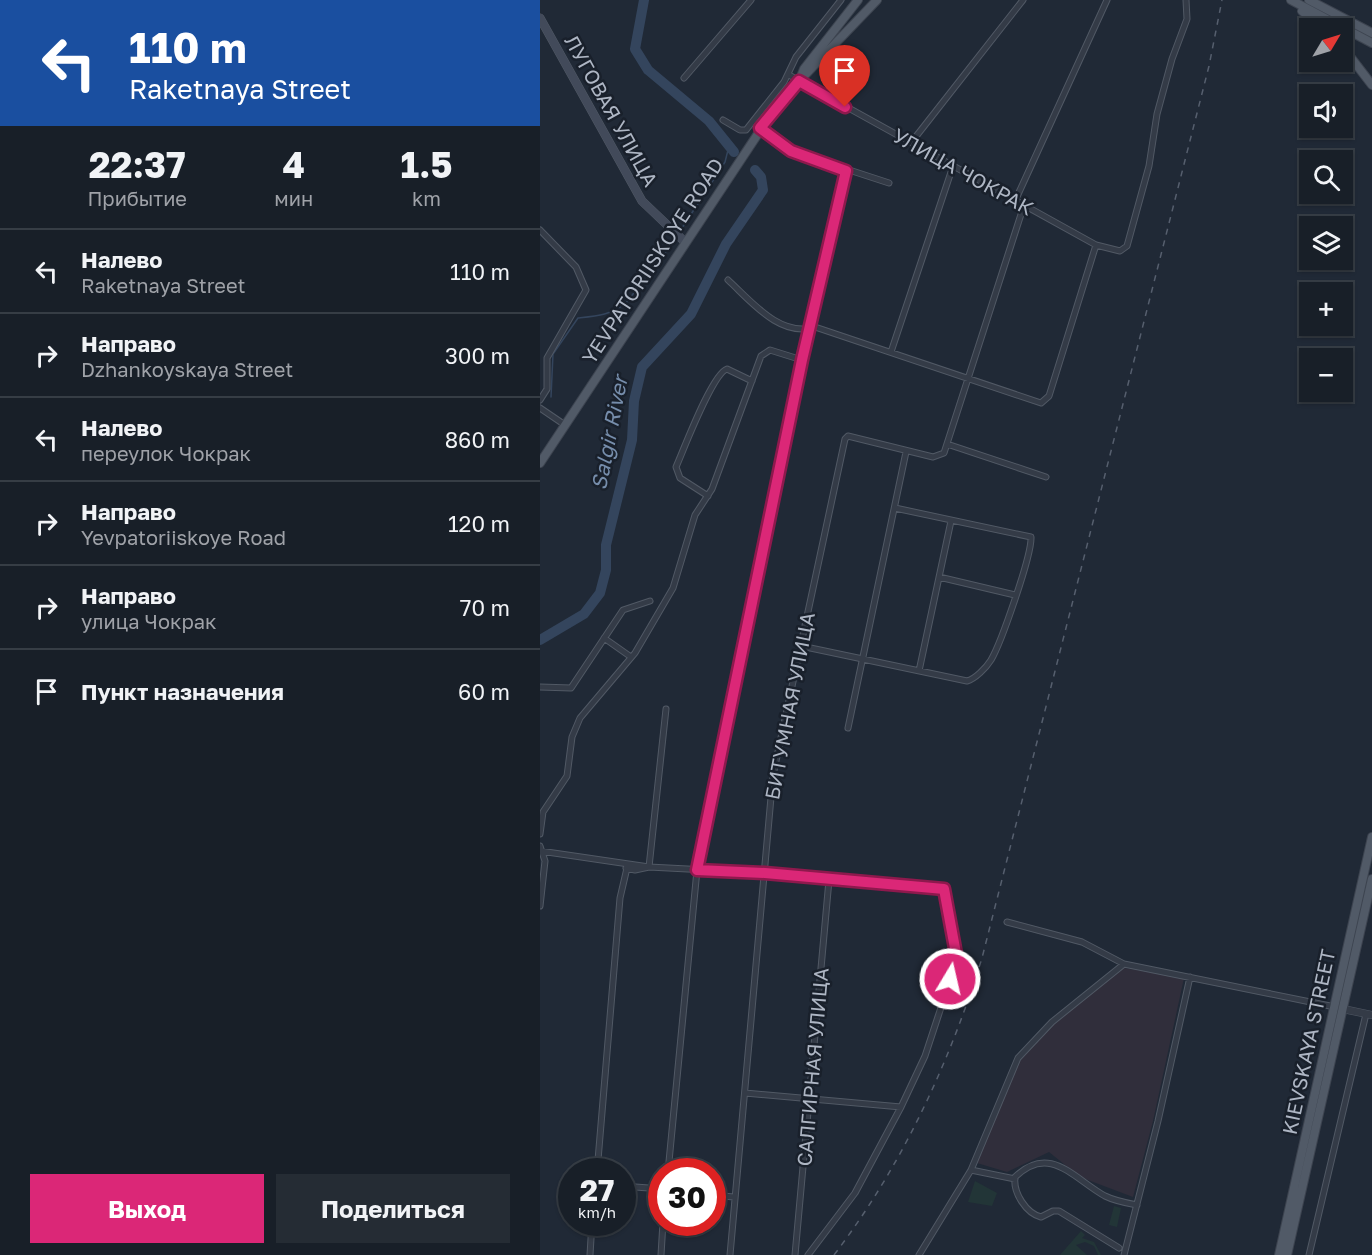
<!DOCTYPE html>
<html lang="ru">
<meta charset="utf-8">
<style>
body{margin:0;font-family:"Golos Text",sans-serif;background:#252c34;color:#f1f3f6;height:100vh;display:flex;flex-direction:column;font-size:22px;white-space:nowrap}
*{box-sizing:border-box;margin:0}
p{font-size:20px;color:#9fa2a8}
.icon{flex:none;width:33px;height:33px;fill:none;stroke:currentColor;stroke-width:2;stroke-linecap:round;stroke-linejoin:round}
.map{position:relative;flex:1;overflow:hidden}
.sheet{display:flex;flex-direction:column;background:#181f28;width:540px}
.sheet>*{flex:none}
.hud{background:#1a4fa0;color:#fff;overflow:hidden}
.needle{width:39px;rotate:52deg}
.fabs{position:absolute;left:759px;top:18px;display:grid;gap:12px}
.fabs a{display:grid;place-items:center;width:54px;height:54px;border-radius:0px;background:#181f28;box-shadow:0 2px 4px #0004,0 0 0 2px #363d45;font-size:30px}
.speed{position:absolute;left:18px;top:1158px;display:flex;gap:12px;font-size:30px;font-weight:700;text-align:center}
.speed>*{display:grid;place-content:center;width:78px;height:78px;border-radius:50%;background:#181f28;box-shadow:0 2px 4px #0004,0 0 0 2px #363d45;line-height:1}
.speed small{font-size:15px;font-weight:400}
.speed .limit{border:9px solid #d22;background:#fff;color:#111}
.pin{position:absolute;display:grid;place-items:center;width:51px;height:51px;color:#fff;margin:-62px -26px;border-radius:50% 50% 50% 0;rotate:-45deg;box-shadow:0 0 6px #0007}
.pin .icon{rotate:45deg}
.me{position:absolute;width:66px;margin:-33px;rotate:9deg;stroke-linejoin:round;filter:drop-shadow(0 0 4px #0008)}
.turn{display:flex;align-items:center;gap:21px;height:126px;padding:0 30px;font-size:27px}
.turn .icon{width:78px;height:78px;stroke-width:2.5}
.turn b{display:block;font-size:42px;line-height:51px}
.eta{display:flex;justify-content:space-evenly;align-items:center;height:102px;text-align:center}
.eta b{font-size:36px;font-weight:700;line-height:42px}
.cta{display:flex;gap:12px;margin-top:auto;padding:12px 30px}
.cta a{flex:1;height:69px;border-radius:0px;background:#db2777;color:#fff;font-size:24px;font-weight:700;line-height:69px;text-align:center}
.cta a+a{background:#252c34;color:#f1f3f6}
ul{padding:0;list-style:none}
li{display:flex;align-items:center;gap:18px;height:84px;padding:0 30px;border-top:2px solid #363d45}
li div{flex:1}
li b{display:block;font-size:22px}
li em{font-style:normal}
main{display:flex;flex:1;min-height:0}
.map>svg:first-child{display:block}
</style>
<main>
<section class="sheet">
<div class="hud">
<div class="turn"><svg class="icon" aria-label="left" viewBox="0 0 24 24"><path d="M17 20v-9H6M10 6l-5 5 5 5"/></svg><div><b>110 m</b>Raketnaya Street</div></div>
</div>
<div class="eta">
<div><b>22:37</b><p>Прибытие</p></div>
<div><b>4</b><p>мин</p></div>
<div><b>1.5</b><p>km</p></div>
</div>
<ul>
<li><svg class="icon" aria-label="left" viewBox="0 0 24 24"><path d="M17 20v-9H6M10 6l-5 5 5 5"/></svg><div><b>Налево</b><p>Raketnaya Street</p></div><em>110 m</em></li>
<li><svg class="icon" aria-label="right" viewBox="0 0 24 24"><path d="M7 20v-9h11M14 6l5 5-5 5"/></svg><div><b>Направо</b><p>Dzhankoyskaya Street</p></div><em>300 m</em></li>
<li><svg class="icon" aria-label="left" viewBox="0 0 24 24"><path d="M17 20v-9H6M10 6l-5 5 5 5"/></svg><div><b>Налево</b><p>переулок Чокрак</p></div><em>860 m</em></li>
<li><svg class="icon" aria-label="right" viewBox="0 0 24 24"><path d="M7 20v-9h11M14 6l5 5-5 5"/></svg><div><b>Направо</b><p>Yevpatoriiskoye Road</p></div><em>120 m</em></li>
<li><svg class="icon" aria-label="right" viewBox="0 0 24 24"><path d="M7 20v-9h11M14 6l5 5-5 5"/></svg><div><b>Направо</b><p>улица Чокрак</p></div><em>70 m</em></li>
<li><svg class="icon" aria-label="arrive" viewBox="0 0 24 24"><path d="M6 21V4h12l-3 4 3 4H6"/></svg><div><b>Пункт назначения</b></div><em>60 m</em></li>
</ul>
<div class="cta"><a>Выход</a><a>Поделиться</a></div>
</section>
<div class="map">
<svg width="832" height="1255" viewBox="0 0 832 1255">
<rect width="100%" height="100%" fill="#202936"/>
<!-- medical -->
<path fill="#302e3b" d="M584,968L644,978L613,1121L593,1197L540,1177L509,1152L467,1172L437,1163L480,1060L515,1023Z"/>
<!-- green -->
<path fill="#223537" d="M435,1181L457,1193L452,1206L428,1202Z
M574,1206L581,1208L577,1227L569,1225Z
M541,1231L545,1235L542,1238L554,1242L561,1255H558L554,1246L545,1242L536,1245L547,1255H520Z"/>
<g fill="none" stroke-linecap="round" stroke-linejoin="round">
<!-- stream -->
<path stroke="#34455d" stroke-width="1.5" d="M142,228L185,162L189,146
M11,397L13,354L38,318C57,316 71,315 86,303L132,244"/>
<!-- river -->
<path stroke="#34455d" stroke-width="10" d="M104,0L95,49L108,70L169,121L194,152
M0,640L44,614L60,593L66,570V545L92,440L94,401L102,367L151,314L186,244L223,190L221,177L215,170"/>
<!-- minor casing -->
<g stroke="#515965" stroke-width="7">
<path id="minor" d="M249,75L556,245L580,251L587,246L609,166L617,114L632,59L647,19L646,0
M144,78L211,0
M183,120L200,130H206L244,82L256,57L301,0
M220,128L251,151L349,183
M374,144V139L483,0
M475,201L567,0
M0,230L36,267L46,290L7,358V389L0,400
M188,280C211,301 240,338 275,327L501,403L509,396L556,245
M351,352L413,166
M0,408L25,425
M407,444L506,477
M168,496L140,478L136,467C144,449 172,374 187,369L212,381
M399,577L475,595
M64,638L91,657
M261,646L427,681C435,679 446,668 451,660C461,643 492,555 491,537L355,508
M379,671L411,521
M0,687L31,688L83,610L110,601
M308,728L366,452
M0,834L3,812L27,776L32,737L40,718L95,653L133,588L155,515L172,489L221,356L230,350L262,360
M0,846L5,861L0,906
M0,851L109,867L225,873L403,889L417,959L385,1056L361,1107L315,1193L268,1255
M109,867L126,709
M86,868L95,870L109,867
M467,922L542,942L584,964L795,1007
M205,1093L361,1107
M431,1170L475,1179
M57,1172L80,898L87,868
M128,1172L157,870L262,360L306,171
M82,1186L122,1189
M172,1195L194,1197
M579,1248L519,1211H513L501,1217C486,1213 473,1193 475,1177C510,1143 534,1179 565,1196C575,1201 586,1203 597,1205
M50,1255L52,1222
M121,1255L123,1222
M190,1255L233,775L305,439L308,436L393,457L404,453L484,205
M255,1255L289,880
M379,1255L431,1170L478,1058L512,1022L584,964
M584,1255L618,1121L650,977
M769,1255L826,1014"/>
</g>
<!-- tertiary casing -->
<g stroke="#515965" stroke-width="8">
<path id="tertiary" d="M803,1009L832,1015"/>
</g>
<!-- secondary casing -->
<g stroke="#515965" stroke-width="9">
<path id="secondary" d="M0,18L102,201L145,242"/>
</g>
<!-- primary casing -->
<g stroke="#3d4450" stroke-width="10">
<path id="primary" d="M751,0L832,43
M769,0L832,33
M762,11L784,28
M802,46L832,85
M260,79L264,69L318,0
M0,463L239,102L337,0
M739,1255L832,837
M747,1255L832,879"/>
</g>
<!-- minor -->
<use href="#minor" stroke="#343b47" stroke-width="5"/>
<!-- tertiary -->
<use href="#tertiary" stroke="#343b47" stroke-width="7"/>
<!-- secondary -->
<use href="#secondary" stroke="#424a5a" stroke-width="8"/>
<!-- primary -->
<use href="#primary" stroke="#515a67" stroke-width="8"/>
<!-- rail -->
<path stroke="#565f6e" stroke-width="1.5" stroke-dasharray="6 6" stroke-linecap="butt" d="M294,1255C362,1166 409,1064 442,958L669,66L682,0"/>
</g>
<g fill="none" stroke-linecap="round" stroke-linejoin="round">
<!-- route casing -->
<g stroke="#8e194d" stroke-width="15">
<path id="route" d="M305,107L259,81L220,128L251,151L306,171L262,360L157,870L225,873L404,889L417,959L410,979"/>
</g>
<!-- route -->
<use href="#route" stroke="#db2777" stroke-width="10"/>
</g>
<g text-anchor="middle" stroke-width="5" stroke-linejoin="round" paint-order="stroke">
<!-- street labels -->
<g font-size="20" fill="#aeb6c4" stroke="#19202b">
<text transform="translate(71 111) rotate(61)" y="7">ЛУГОВАЯ УЛИЦА</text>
<text transform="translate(423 172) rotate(29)" y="7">УЛИЦА ЧОКРАК</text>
<text transform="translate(113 261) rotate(-57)" y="7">YEVPATORIISKOYE ROAD</text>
<text transform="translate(250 706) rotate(-79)" y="7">БИТУМНАЯ УЛИЦА</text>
<text transform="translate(769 1042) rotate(-78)" y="7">KIEVSKAYA STREET</text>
<text transform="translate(273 1067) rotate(-85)" y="7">САЛГИРНАЯ УЛИЦА</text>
</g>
<!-- water labels -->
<g font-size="21" font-style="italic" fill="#768dab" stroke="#19202b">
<text transform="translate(70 433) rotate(-79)" y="7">Salgir River</text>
</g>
</g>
</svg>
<div class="fabs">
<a><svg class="needle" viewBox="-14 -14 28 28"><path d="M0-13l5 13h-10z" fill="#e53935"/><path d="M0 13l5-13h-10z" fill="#9fa2a8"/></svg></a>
<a><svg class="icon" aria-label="sound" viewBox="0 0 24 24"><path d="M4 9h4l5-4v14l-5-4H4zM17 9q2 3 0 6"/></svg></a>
<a><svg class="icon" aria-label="search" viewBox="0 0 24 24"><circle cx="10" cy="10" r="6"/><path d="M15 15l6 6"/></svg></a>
<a><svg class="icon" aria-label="layers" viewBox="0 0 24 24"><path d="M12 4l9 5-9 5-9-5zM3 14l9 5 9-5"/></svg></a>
<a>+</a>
<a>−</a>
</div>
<div class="speed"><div>27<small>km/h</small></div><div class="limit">30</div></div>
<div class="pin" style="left:305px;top:107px;background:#d93025"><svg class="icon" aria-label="arrive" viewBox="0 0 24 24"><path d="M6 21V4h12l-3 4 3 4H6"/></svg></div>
<svg class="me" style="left:410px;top:979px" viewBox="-20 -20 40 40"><circle r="17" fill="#db2777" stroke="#fff" stroke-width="3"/><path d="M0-11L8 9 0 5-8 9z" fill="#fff"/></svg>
</div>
</main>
